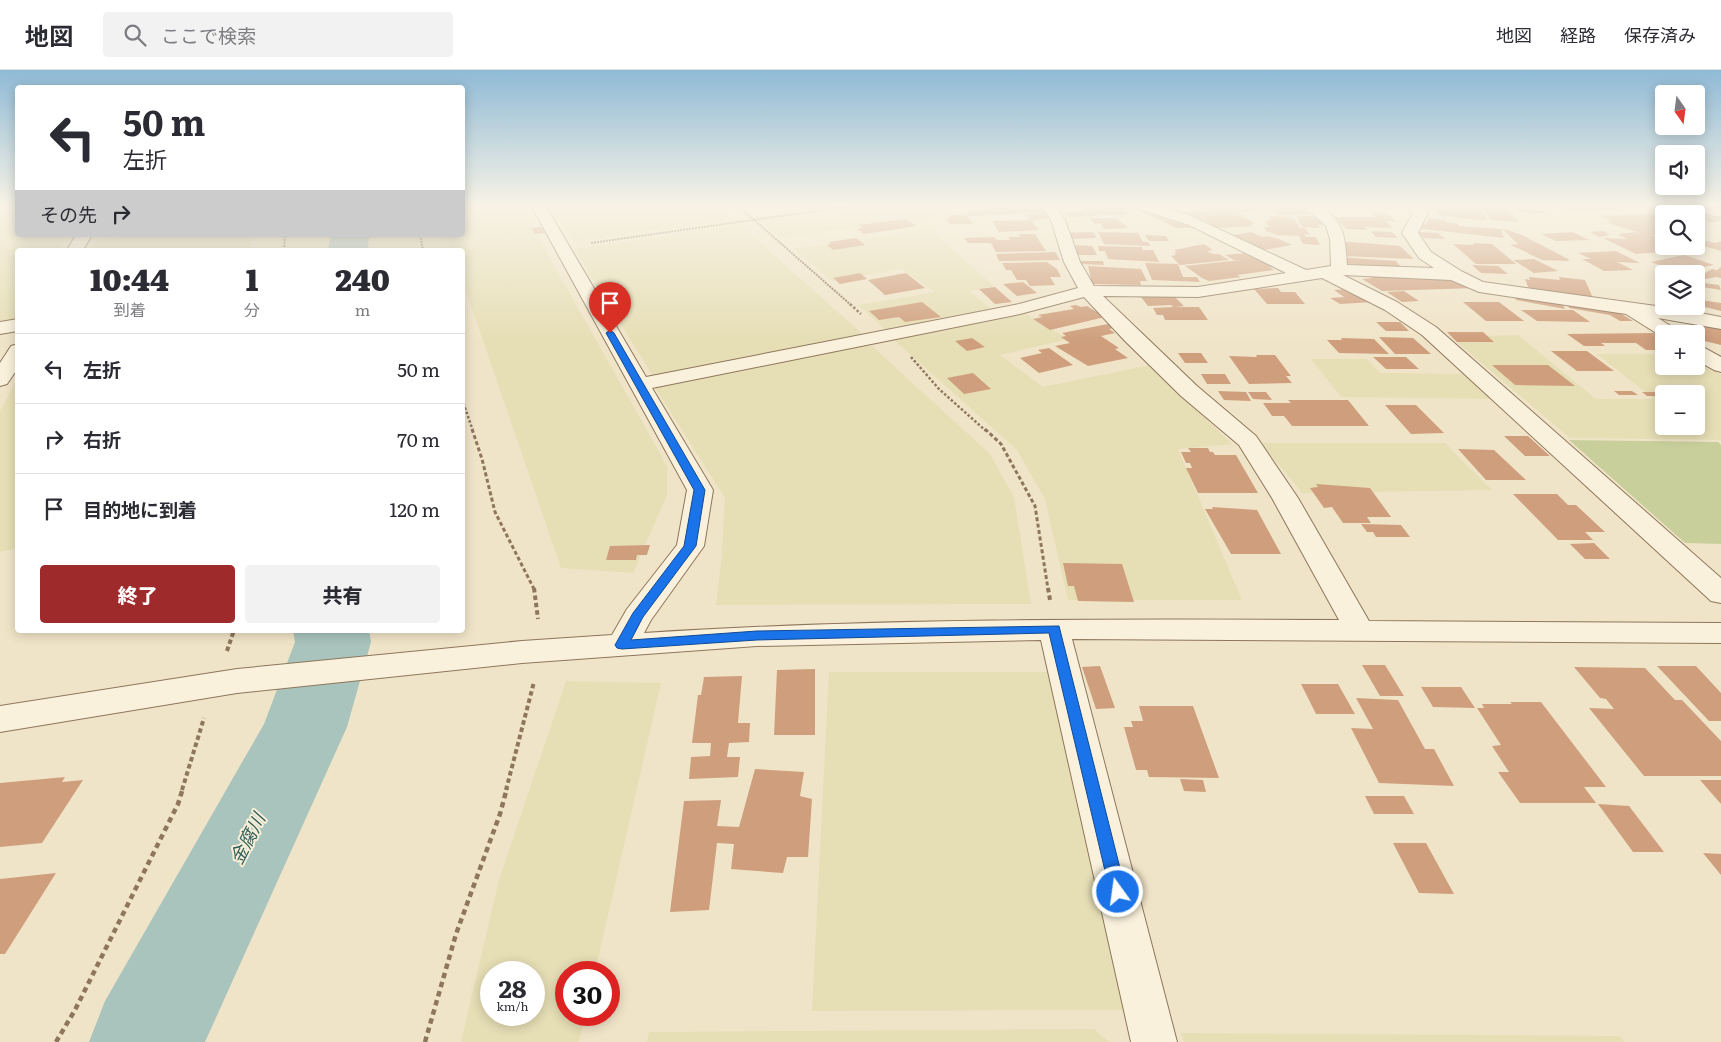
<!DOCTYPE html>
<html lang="ja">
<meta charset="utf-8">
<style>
body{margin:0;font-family:Literata,"Noto Sans JP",serif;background:#f2f2f3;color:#2b2b33;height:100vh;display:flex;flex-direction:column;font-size:19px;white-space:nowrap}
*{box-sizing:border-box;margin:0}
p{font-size:16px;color:#7c7c81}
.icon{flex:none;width:28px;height:28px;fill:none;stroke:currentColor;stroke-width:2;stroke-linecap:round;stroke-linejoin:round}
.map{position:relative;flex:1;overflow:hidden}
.drawer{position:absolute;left:15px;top:178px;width:450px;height:385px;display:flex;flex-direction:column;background:#fff;border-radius:5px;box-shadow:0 2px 12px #0003}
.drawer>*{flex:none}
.top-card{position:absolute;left:15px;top:15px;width:450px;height:152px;border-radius:5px;box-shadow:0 2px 12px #0003;background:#fff;color:#2b2b33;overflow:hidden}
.needle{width:32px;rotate:166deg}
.controls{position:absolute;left:1655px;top:15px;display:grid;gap:10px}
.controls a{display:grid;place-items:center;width:50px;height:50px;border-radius:5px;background:#fff;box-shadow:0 2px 12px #0003;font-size:25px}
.speed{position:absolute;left:480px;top:891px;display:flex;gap:10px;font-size:25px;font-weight:700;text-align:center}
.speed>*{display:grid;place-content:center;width:65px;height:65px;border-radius:50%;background:#fff;box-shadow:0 2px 12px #0003;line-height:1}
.speed small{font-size:12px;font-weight:400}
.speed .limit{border:8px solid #d22;background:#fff;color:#111}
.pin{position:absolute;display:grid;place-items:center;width:42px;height:42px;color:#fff;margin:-51px -21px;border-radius:50% 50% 50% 0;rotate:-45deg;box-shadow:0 0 5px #0007}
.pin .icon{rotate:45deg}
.me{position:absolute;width:55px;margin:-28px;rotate:346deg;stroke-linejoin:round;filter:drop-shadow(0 0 4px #0008)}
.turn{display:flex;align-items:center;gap:18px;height:105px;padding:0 25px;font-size:22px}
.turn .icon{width:65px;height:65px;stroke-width:2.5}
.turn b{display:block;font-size:35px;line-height:42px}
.then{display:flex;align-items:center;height:48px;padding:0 25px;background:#0003;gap:10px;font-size:19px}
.eta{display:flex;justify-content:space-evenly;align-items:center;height:85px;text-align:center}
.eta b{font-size:30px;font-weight:800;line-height:35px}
.primary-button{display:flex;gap:10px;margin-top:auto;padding:10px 25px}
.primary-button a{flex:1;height:58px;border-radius:5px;background:#9e2a2b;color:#fff;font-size:20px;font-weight:800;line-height:58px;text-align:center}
.primary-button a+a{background:#f2f2f3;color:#2b2b33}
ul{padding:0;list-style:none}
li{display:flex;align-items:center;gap:15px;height:70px;padding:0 25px;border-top:1px solid #e1e1e2}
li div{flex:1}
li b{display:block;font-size:19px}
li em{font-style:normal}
header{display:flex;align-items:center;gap:30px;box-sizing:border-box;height:70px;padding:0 25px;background:#fff;border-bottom:1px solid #e1e1e2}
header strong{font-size:24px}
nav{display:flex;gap:28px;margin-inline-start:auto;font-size:18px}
.search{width:350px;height:45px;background:#f2f2f3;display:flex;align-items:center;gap:12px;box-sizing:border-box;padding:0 18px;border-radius:5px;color:#7c7c81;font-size:19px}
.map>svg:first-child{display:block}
</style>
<header>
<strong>地図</strong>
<div class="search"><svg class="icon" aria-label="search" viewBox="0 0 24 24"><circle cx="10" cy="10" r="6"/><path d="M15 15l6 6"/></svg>ここで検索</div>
<nav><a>地図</a><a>経路</a><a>保存済み</a></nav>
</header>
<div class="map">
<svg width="1721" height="972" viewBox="0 0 1721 972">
<rect width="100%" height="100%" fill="#f0e4c8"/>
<!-- farmland -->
<path fill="#e6deb5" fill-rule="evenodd" d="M0,135H17L18,165H69L60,180H18L17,250L0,252Z
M463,135H520L667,396V425L633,503L561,498L463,212L462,180H451L446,165H462Z
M550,135H720L734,149L574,172Z
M877,135H943L958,143L780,168L762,151Z
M740,155L866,267L653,306L574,179Z
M930,159L994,216L969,221L994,241L889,263L858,235L935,222L902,199L832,211L793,179Z
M134,165H253L250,180H91L97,170Z
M1021,241L1068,269L1000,285L1043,317L1150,295L1232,374L1178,379L1242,530H1068L1045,429L1017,380L892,268Z
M1518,265L1596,329H1654L1597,284H1664V296H1696V289L1721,305V370L1570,368L1451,267ZM1664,324H1696V356H1664Z
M854,275L872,276L990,384L1014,427L1031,534L716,535L722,484L725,428L654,316Z
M1311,289H1367L1380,303L1466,304L1491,329L1341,327Z
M17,309V478L0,482V341Z
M1261,373H1445L1492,420L1302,423Z
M829,602H1051L1127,940L812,941Z
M566,611L661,613L595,902H566V945H585L579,972H461L499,810ZM534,902V945H491V902Z
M1094,959L1109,972H647L649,962Z
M1181,963L1620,966L1624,972H1184Z"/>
<!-- green -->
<path fill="#c9cf9b" d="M1569,370L1718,372L1721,375V474L1685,473Z"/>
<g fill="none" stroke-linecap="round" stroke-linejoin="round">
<!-- river -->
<path fill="#a9c4bc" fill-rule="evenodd" d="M331,165H369L368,180H328Z
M293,560H369L371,572L347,657L205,972H89L105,931L264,654L295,572Z"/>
</g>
<!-- building -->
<path fill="#cf9f7d" d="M1004,135H1038L1045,142L968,146L966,142L1005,137Z
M1079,135H1095L1098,138L1123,137L1130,144L1089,146Z
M1132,135H1140L1200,158H1177L1129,136Z
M1189,135H1260L1262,137H1259L1264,141L1237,142L1255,154H1251L1253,156L1217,158L1203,149L1193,148L1187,141L1215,142L1203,140Z
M1339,135H1403L1406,137H1392L1394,139L1343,138Z
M1429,135H1454L1455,137L1468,138L1466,135L1480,136L1488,151L1438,145L1436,140L1430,139Z
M1522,135H1539L1543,139L1525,138Z
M1555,135H1609L1618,140L1566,141Z
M1305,136L1315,144L1279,145L1268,139H1272L1270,137Z
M1481,136L1507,138L1519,152L1491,150Z
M1674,136L1721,145V150L1713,153L1696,148V144H1681L1662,139Z
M1516,138L1543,141L1547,144L1519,142Z
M1065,142H1084L1087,146L1070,147Z
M1048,143L1053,149L1030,150L1025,144Z
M1373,143L1388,144L1396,152L1386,151L1392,158L1364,157L1367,160L1347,159L1333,147H1377Z
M1652,144L1664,149V164L1650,165L1664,169V176L1679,178L1655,179L1660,182L1636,184L1603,168L1628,169L1617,164L1637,162L1606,152L1612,151L1600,146Z
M949,145H966L973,154H950L946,148H950Z
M1295,145L1322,147L1328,155H1318L1320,158L1302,157Z
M1269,146L1293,147L1300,158H1305L1310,165L1304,164L1306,167H1316L1320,175L1303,174L1299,166L1277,165L1266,161L1264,157H1269L1265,152H1268L1267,150H1272Z
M1090,148H1116L1128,158L1104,159L1100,153L1094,154Z
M1427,148L1445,150L1446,152L1458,154L1459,156L1501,159L1504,168L1415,158V156H1422L1421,153L1428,154Z
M905,149L917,156L864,164L857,159L863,158L858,155Z
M1031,150L1039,160L999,162L992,151Z
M541,157L545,163L535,164L531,158Z
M1502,159L1508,160L1522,165L1570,190H1567L1569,191L1542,190L1527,183H1529L1510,175L1518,174Z
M1371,161L1392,162L1398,168L1376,167Z
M1603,161L1610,165L1600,167L1590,162Z
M1093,162L1097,168L1068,169L1064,163Z
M1098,162L1138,163L1143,172H1148L1150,176L1104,174Z
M1251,162L1263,167L1267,166L1279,169L1292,175L1258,181L1227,166Z
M1418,162L1438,163L1445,169L1424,168Z
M1573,162L1589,170L1556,171L1541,164Z
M1019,164H1035L1046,181L996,182L991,173H968L964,168L994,167L997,170H1010L1008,167H1020Z
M1145,165L1166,166L1169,171H1149Z
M856,168L865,175L833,180L827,175L831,174L829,172Z
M1339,171L1400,176L1414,189L1342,186Z
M1706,171L1715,173L1721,171V181L1697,174Z
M1473,173L1492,174L1516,194H1476L1453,174L1474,175Z
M1204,174L1213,180L1207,181L1213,184H1219L1229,190L1180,195L1171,186L1176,185L1174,183L1177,182L1174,180Z
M1072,175L1092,176L1097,185H1076Z
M1098,176L1142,177L1143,180H1153L1159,192L1108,189L1105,181H1099Z
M1616,181L1640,193L1617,192L1633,200L1604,201L1582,189H1591L1578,183Z
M1055,182L1060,190L999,191L996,184Z
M1246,183L1276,197H1270L1274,200L1237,205L1241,207L1209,211L1202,208L1185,196L1241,190H1234L1225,185Z
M1684,185L1714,195L1677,202L1651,192Z
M1339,187L1396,191L1401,197L1345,195Z
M1534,189L1558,201L1534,203L1513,190Z
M1079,191H1103L1104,195L1081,194Z
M1047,192L1057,199L1061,207H1050L1055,215L1030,216L1026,210H1017L1011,200H1006L1002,193Z
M1145,193L1178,194L1183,207H1197L1200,212L1152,210Z
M1472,195L1498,196L1508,204L1481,203Z
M1088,196L1141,199L1147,211H1140L1141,215L1092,214Z
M1721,197V208L1716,207L1705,209L1696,208V204H1683L1696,200L1705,203L1712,199L1717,200Z
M860,203L867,209L840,214L833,208Z
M906,203L925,218L885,225L868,210Z
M1368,205L1436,208L1470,214L1477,218L1382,221L1362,209L1372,208Z
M1529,207L1560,210L1559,207L1585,210L1593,228L1529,219L1525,209L1530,210Z
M1023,212L1037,223L1017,226L1003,214Z
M1696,212L1719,215L1721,220L1696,216Z
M995,217L1012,232L995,234L979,219Z
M1278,218L1281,222H1295L1305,234H1267L1254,219Z
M1350,219L1373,232L1340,234L1330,228L1344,227L1334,220Z
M1696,220L1698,221L1701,230L1721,233V241L1701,236L1703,245L1679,241L1678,236H1696Z
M1145,221H1169L1184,236L1175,237H1199L1208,250H1165L1163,245H1157L1153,238L1173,237L1171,235L1148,236L1141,227H1149Z
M1404,221L1419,231L1402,232L1387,222Z
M1514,226L1561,231L1565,239L1516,230Z
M1567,230L1612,238L1633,251H1620L1610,245L1569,238Z
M922,232L941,247L905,252L899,247L879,250L869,241Z
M1463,232H1499L1524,251H1486Z
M1076,235L1081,237L1087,236L1105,247L1050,260L1033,249L1042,247L1038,245L1074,239L1070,236Z
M1521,240H1573L1590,252L1537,251Z
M1376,252H1400L1409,261H1386Z
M1108,254L1115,258L1109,259L1115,263L1101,266L1119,278L1115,279L1128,288L1088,296L1055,276L1070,273L1061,267L1066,266L1062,263Z
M1703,254L1721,258V275L1696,269V264H1685L1687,260L1698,263Z
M1447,262H1483L1494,272H1457Z
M1654,263L1664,270V275H1659L1664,280H1646L1636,273H1601L1605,276H1584L1567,264Z
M1379,267L1413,268L1431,284H1395Z
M972,268L985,277L967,281L955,271Z
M1341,268L1374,269L1389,284L1339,283L1327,270H1342Z
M1049,278L1073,295L1039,303L1020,288L1042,283L1038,280Z
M1551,281H1587L1614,301H1577Z
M1178,283H1201L1208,293H1185Z
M1256,285H1275L1291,306H1286L1292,313L1249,314L1229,286L1257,287Z
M1373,287H1406L1419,299H1386Z
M1492,295H1548L1575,316L1515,315Z
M973,303L991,319L964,324L947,308Z
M1201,304H1225L1231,314H1207Z
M1218,321L1246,322L1251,331L1224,330Z
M1614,321H1632L1638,325H1619Z
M1248,322H1266L1272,330L1253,329Z
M1642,322H1656L1661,326H1647Z
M1288,330H1348L1369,356H1292L1284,346H1272L1263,333H1291Z
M1385,335H1416L1444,363L1411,364Z
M1504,366H1528L1550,386H1525Z
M1188,378H1208L1210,382H1213L1215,385H1236L1258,423H1198L1186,398H1192L1190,393H1186L1181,382H1191Z
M1458,379L1494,380L1526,410H1486Z
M1316,414L1370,418L1391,447H1367L1371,453H1343L1332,437L1324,438L1310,418L1318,417Z
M1513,424H1557L1568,435H1576L1605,462H1585L1593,470H1558Z
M1212,437L1257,440L1281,484H1231L1205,439H1213Z
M1361,454L1401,455L1410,467H1376L1373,462H1367Z
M1594,473L1610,489H1585L1570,474Z
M650,475L647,485H637L636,490H606L610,476Z
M1063,493L1122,494L1134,532L1078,531L1074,516H1068Z
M1362,595H1385L1404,626H1380Z
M1100,596L1115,638L1096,639L1082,597Z
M1657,596H1696L1721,623V651H1709Z
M1574,597L1645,598L1675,630H1682L1721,671V706H1644L1589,638L1614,639L1606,629L1600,628Z
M815,599V665H774L777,600Z
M742,606L738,653H750L749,672L729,673L727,687H740L738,707L689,709L691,687L710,686L711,673H692L698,625H701L704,607Z
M1301,614H1338L1355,644H1316Z
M1421,617H1461L1475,638L1433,637Z
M1356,628L1398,630L1425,679H1434L1454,716L1379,713L1351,658L1373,659Z
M1510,632H1541L1606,717H1584L1596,733H1520L1498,702H1509L1492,676L1501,675L1477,638H1484L1482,634H1512Z
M1139,636H1193L1219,708L1149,707L1147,700H1136L1124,657H1133L1131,651H1143Z
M755,699L804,702L800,726L812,729L808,787H787L783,803L731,799L734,774L717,773L709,840L670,842L684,731L721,730L717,756L739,757Z
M65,707L62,712L83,710L42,773L0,777V713Z
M1180,709L1203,710L1206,722L1184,721Z
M1700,710H1721V734Z
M1365,726H1404L1414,744H1374Z
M1598,734L1629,736L1664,782H1633Z
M1393,773H1426L1454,824L1419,823Z
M1703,783L1721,784V805Z
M56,803L5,884H0V809Z"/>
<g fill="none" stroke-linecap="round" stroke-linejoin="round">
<!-- minor casing -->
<g stroke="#8d765c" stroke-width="2">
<path id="minor" d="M531,135H545L646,307L1019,234L1078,218L1064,192L1051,150L1041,135H1055L1065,150L1080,192L1094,216L1198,217L1286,203L1189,155L1136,138L1134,135H1157L1189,145L1306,200L1331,196L1330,169L1326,156L1303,135H1319C1345,153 1345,166 1347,195L1434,198L1419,188L1402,163L1413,143L1407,135H1422L1428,142L1418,163L1431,182L1461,201L1483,212L1685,240L1721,247V259L1658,248L1677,260L1679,264H1664V268L1626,244L1479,222L1451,210L1343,205L1397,232L1436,257L1721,508V533L1711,531L1422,265L1385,240L1322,208L1198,227L1103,226L1197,316L1256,366L1298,428L1369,551L1721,553V573L1072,569L1177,972H1131L1041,570L757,576L522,593L237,623L0,662V636L237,599L522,571L612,565L627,539L677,475L687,420ZM1084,227L1124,270L1181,326L1239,375L1272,428L1339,550C1107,549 875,548 644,563L651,550L704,476L713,420L652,318L1020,244Z
M1673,135H1703L1721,139V147L1675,138Z
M76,165H92L83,180H67Z
M18,249V261L0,264V252Z
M18,274V298L7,314L0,316V293L11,276Z
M1696,275L1703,277L1721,287V302L1714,300L1696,290Z"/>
</g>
<!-- path-far4 -->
<path stroke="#8d765c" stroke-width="2" stroke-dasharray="2 1" stroke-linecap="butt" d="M737,135L851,235
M420,165L423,180
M591,173L858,135
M284,180L285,165"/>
<!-- path-far3 -->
<path stroke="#8d765c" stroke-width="2.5" stroke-dasharray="2.5 2" stroke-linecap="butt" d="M850,234L861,244
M911,287L939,319L986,361
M462,329L473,361"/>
<!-- path-far2 -->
<path stroke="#8d765c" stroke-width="3" stroke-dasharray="4 2.5" stroke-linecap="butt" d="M472,359L482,389L495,442L534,519
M985,359L1001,374L1035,436L1048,519"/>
<!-- path-far1 -->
<path stroke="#8d765c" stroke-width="4" stroke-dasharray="4.5 3" stroke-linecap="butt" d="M534,518L538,549
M1048,518L1050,530
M227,581L234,560
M182,720L204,648
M506,720L534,612"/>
<!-- path -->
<path stroke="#8d765c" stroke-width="4.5" stroke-dasharray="5.5 4" stroke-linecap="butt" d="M56,972L75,940L178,734L183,718
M425,972L456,864L500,744L507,718"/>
<!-- minor -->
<use href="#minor" fill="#faf1dc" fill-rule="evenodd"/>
</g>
<!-- sky -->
<linearGradient id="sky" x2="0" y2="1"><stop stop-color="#8fbad6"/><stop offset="0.5" stop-color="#f8f3e6"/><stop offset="1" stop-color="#f8f3e6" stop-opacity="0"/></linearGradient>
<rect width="1721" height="271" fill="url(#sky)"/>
<!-- route -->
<path fill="#1a73e8" stroke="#114b97" d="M610,260L614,263L705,420L696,476L643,547L631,570L757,561L1059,556L1126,822L1124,827L1118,829L1112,827L1110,822L1049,563L757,570L622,579L617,578L615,575L633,543L684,476L694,420L606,263Z"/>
<g text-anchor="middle" stroke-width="4" stroke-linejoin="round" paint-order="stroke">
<!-- near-water labels -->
<g font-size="18" font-style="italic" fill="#2f5d5a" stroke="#f7eed8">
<text transform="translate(248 769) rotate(-63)" y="6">金腐川</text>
</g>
</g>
</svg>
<div class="controls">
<a><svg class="needle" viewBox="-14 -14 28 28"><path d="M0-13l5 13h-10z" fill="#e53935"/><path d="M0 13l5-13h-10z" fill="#7c7c81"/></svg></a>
<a><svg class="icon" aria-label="sound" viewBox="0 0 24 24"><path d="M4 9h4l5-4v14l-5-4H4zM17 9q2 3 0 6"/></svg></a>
<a><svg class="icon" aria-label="search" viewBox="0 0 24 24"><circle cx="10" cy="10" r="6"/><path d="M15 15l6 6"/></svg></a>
<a><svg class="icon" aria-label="layers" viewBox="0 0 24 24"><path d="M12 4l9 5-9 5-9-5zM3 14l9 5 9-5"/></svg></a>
<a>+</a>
<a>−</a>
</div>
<div class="speed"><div>28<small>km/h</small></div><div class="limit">30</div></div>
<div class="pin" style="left:610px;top:263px;background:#d93025"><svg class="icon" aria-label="arrive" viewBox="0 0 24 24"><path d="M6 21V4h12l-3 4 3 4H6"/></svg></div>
<svg class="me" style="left:1118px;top:822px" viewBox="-20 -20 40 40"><circle r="17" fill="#1a73e8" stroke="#fff" stroke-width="3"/><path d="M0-11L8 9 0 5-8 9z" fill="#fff"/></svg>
<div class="top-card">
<div class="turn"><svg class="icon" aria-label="left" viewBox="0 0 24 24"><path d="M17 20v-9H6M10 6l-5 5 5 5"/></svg><div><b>50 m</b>左折</div></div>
<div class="then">その先<svg class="icon" aria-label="right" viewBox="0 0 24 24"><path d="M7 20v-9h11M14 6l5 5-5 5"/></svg></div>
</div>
<section class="drawer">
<div class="eta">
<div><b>10:44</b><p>到着</p></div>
<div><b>1</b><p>分</p></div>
<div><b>240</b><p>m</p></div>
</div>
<ul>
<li><svg class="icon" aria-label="left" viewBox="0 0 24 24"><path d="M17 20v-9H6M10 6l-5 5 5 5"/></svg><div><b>左折</b></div><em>50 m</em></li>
<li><svg class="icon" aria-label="right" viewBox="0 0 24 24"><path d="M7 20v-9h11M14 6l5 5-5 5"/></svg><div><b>右折</b></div><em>70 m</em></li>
<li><svg class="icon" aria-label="arrive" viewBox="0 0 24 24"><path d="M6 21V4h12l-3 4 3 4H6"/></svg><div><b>目的地に到着</b></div><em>120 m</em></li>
</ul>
<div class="primary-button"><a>終了</a><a>共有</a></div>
</section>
</div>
